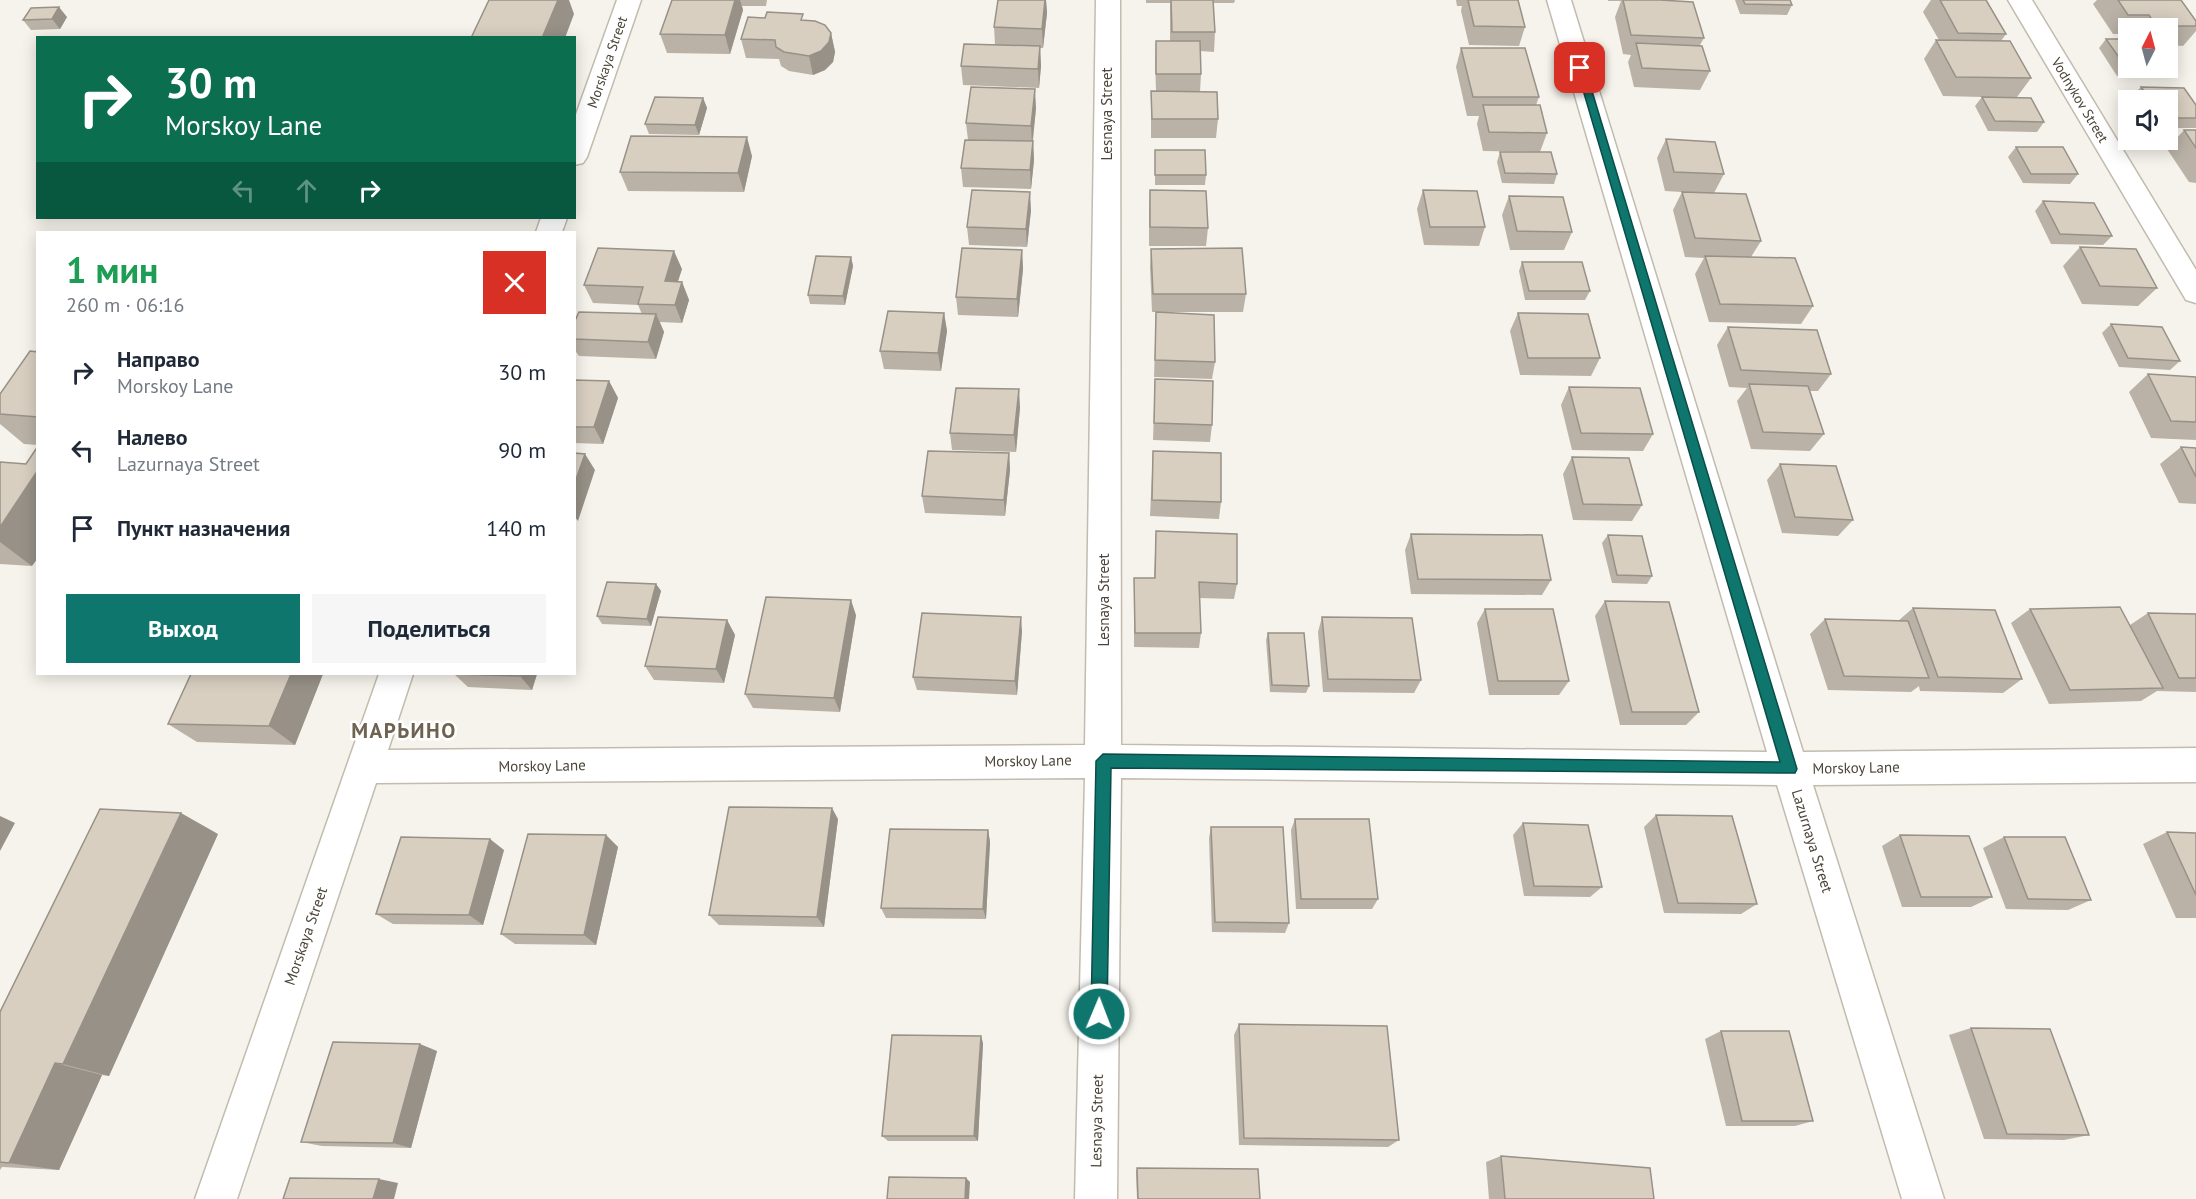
<!DOCTYPE html>
<html lang="ru">
<meta charset="utf-8">
<style>
body{margin:0;font-family:"PT Sans",sans-serif;background:#f6f6f7;color:#1f2937;height:100vh;display:flex;flex-direction:column;font-size:22px;white-space:nowrap}
*{box-sizing:border-box;margin:0}
p{font-size:20px;color:#747a83}
.icon{flex:none;width:33px;height:33px;fill:none;stroke:currentColor;stroke-width:2;stroke-linecap:round;stroke-linejoin:round}
.map{position:relative;flex:1;overflow:hidden}
.details{position:absolute;left:36px;top:231px;width:540px;height:444px;display:flex;flex-direction:column;background:#fff;border-radius:0px;box-shadow:0 3px 15px #0003}
.details>*{flex:none}
.guide{position:absolute;left:36px;top:36px;width:540px;height:183px;border-radius:0px;box-shadow:0 3px 15px #0003;background:#0b6e4f;color:#fff;overflow:hidden}
.needle{width:39px;rotate:6deg}
.fabs{position:absolute;left:2118px;top:18px;display:grid;gap:12px}
.fabs a{display:grid;place-items:center;width:60px;height:60px;border-radius:0px;background:#fff;box-shadow:0 3px 15px #0003;font-size:30px}
.pin{position:absolute;display:grid;place-items:center;width:51px;height:51px;color:#fff;margin:-26px;border-radius:12px;box-shadow:0 3px 9px #0006}
.me{position:absolute;width:66px;margin:-33px;rotate:1deg;stroke-linejoin:round;filter:drop-shadow(0 0 4px #0008)}
.turn{display:flex;align-items:center;gap:21px;height:126px;padding:0 30px;font-size:27px}
.turn .icon{width:78px;height:78px;stroke-width:2.5}
.turn b{display:block;font-size:42px;line-height:51px}
.lanes{display:flex;align-items:center;height:57px;padding:0 30px;background:#0003;justify-content:center;gap:30px;direction:ltr}
.lanes .off{opacity:.35}
.round{display:grid;place-items:center;flex:none;width:63px;height:63px;border-radius:0px;background:#f6f6f7}
.head{display:flex;align-items:center;justify-content:space-between;height:102px;padding:0 30px}
h1{font-size:36px;font-weight:700;line-height:45px;color:#1e9e55}
.action{display:flex;gap:12px;margin-top:auto;padding:12px 30px}
.action a{flex:1;height:69px;border-radius:0px;background:#0f766e;color:#fff;font-size:24px;font-weight:700;line-height:69px;text-align:center}
.action a+a{background:#f6f6f7;color:#1f2937}
ul{padding:0;list-style:none}
li{display:flex;align-items:center;gap:18px;height:78px;padding:0 30px}
li div{flex:1}
li b{display:block;font-size:22px}
li em{font-style:normal}
.map>svg:first-child{display:block}
</style>
<div class="map">
<svg width="2196" height="1199" viewBox="0 0 2196 1199">
<rect width="100%" height="100%" fill="#f6f3ec"/>
<g fill="none" stroke-linecap="round" stroke-linejoin="round">
<!-- street casing -->
<g stroke="#c2bbae" stroke-width="3">
<path id="street" d="M617,0H641L587,157L583,163L574,165V120Z
M1096,0H1120L1121,745L1767,752L1547,0H1571L1803,752L2196,748V782L1813,785L1944,1199H1902L1777,785L1121,778L1117,1199H1075L1085,778L376,783L237,1199H195L379,674H413L388,750L1085,745Z
M2008,0H2032L2196,270V303L2186,300Z
M541,218H567L562,232H536Z"/>
</g>
<!-- street -->
<use href="#street" fill="#fff" fill-rule="evenodd"/>
</g>
<!-- wall -->
<path fill="#bab2a6" d="M672,0H767L766,6H742L743,10L730,54L667,53L660,34Z
M1046,0L1047,13L1043,48H1040L1041,66L1039,88L963,85L961,66L995,45L994,27Z
M1146,0H1235L1234,3H1213L1215,32L1214,52L1200,51L1201,74L1200,92L1218,119L1216,138H1151V91H1156L1155,60L1156,41H1170V3H1146Z
M1456,0H1518L1525,27L1519,46L1469,45L1461,11L1462,6H1457Z
M1608,0H1668L1704,38L1700,45L1710,71L1700,90L1634,87L1628,62L1631,55L1623,54L1615,17L1621,1H1608Z
M1735,0H1790L1792,5L1787,15L1740,14Z
M1931,0H1986L2006,34L2001,41L2031,78L2017,97L2044,122L2037,132L1988,131L1975,106L1982,97L1943,96L1924,59L1936,40H1939L1923,12Z
M2097,0H2181L2196,21V31L2183,46L2168,45V28H2128V34H2113L2093,4Z
M67,17L60,29L31,30L23,20Z
M804,20L831,33L835,52L833,62L825,70L813,75L789,71L781,66L779,59L746,58L741,39Z
M2106,39H2128V68H2168V65V67L2160,77L2117,76L2099,48Z
M1461,48L1539,97L1536,105L1547,133L1540,152L1483,151L1477,124L1479,116H1467L1456,67Z
M2141,87L2196,105V128H2168V100H2135L2132,96Z
M703,98L707,108L699,135L649,134L645,124Z
M1036,108L1033,141L1034,160L1031,189L963,187L961,168L968,140L966,123Z
M2184,130H2196V183L2189,182L2167,149Z
M1666,139L1724,174L1714,193L1761,241L1751,257L1813,306L1801,324L1709,322L1695,274L1704,258L1685,257L1673,210L1682,192L1665,191L1657,158Z
M2016,147L2078,174L2070,184L2023,183L2008,157Z
M1155,150L1206,175L1205,185H1155Z
M1500,152L1557,174L1554,184L1502,183L1497,162Z
M752,156L744,192L628,191L620,172Z
M1150,190L1208,228L1206,246H1149V209Z
M1423,190L1485,227L1479,246L1424,245L1417,209Z
M1509,196L1572,232L1564,250H1510L1502,215Z
M2043,201L2112,236L2103,245L2051,244L2035,211Z
M1031,210L1027,247L969,245L967,227Z
M2080,247L2157,288L2138,306L2082,304L2063,266Z
M1151,249L1246,294L1243,312H1157L1215,362L1212,379L1154,377L1156,312H1152L1150,267Z
M1022,250L1023,269L1018,317L958,315L956,297Z
M851,257L853,266L845,305L810,304L808,295Z
M1522,262L1590,291L1585,300H1525L1519,271Z
M682,269L678,281L682,282L689,300L682,323L660,322L664,332L656,359L579,356L574,349V323L642,314L638,305L593,303L584,285Z
M944,313L947,331L941,371L884,369L880,351Z
M1518,313L1600,358L1591,376L1520,375L1510,331Z
M2111,324L2180,361L2170,370L2119,367L2102,333Z
M1728,327L1831,374L1818,391H1810L1824,434L1810,451L1751,449L1737,401L1747,388L1729,387L1717,345Z
M38,352V445L24,444L0,424V394Z
M2148,374L2196,377V440L2151,438L2129,392Z
M1155,379L1212,425L1210,442L1153,440Z
M574,380L609,381L618,398L603,444L574,443Z
M1569,387L1653,434L1643,451L1572,450L1561,405Z
M1020,407L1016,452L952,450L950,433Z
M2181,447L2196,448V504L2179,503L2160,464Z
M1153,451L1221,502L1219,519L1150,516Z
M1009,453L1010,470L1005,516L925,513L922,496Z
M1572,457L1642,505L1632,521L1573,520L1563,474Z
M0,462L32,566L0,564Z
M1780,464L1853,520L1838,536L1782,533L1767,480Z
M1156,531L1237,584L1234,599L1199,598L1201,633L1199,648L1134,647V578H1154Z
M1411,534L1551,580L1542,595L1411,594L1405,550Z
M1608,535L1652,576L1647,584L1612,583L1602,543Z
M656,584L661,591L651,626L602,624L597,616Z
M1605,601L1699,712L1686,725H1620L1595,616Z
M1913,608L2022,679L2003,693L1920,691L1919,686L1911,692L1828,690L1810,634L1825,619L1898,621Z
M1485,609L1569,681L1559,695H1489L1477,623Z
M2030,609L2130,625L2148,613L2196,614V692L2157,691L2141,701L2049,704L2011,623Z
M856,615L840,712L753,708L745,694Z
M1322,617L1421,680L1414,693L1323,692L1318,632Z
M727,620L735,635L724,683L654,680L645,666Z
M1022,631L1017,695L917,690L913,677Z
M1268,633L1309,686L1306,693L1270,692L1266,640Z
M191,674H323L295,745L197,742L168,724Z
M454,674H537L532,690L468,687Z
M1656,815L1757,904L1741,914L1664,913L1644,827Z
M838,819L824,927L719,925L709,915Z
M1295,819L1378,899L1372,909H1296L1291,830Z
M1523,823L1602,887L1590,897L1524,896L1513,835Z
M1211,827L1289,923L1285,933L1212,932L1209,838Z
M988,830L990,842L986,919L886,918L881,908Z
M2167,832L2196,833V918H2176L2143,844Z
M218,834L109,1076L102,1075L59,1170L2,1167L0,1170V1012Z
M606,835L618,847L596,945L515,944L501,934Z
M1900,835L1992,897L1971,907H1902L1882,846Z
M2004,837L2091,900L2068,910L2006,909L1983,848Z
M504,850L483,925L393,924L376,914Z
M1239,1024L1399,1140L1388,1147L1239,1145L1234,1035Z
M1971,1028L2089,1135L2064,1140L1984,1139L1949,1035Z
M1721,1031L1813,1121L1795,1126H1726L1705,1039Z
M983,1043L978,1141H888L882,1136Z
M437,1051L411,1148L322,1146L301,1142Z
M1501,1156L1654,1199H1489L1486,1162Z
M1137,1168L1260,1199H1137L1136,1172Z"/>
<!-- shaded-wall -->
<path fill="#979187" d="M558,0H569L574,14L565,38H542Z
M735,0H740L743,10L730,54L725,35Z
M1045,0H1046L1047,13L1043,48L1042,29Z
M59,7L67,17L60,29L52,19Z
M831,33L835,52L833,62L825,70L813,75L809,56Z
M1040,46L1041,66L1039,88L1038,69Z
M1035,89L1036,108L1032,145L1031,126Z
M703,98L707,108L699,135L695,125Z
M747,137L752,156L744,192L738,173Z
M1033,141L1034,160L1031,189L1030,170Z
M1030,192L1031,210L1027,247L1026,229Z
M1022,250L1023,269L1018,317L1017,299Z
M674,251L682,269L672,299L665,281Z
M851,257L853,266L845,305L843,296Z
M682,282L689,300L682,323L675,305Z
M944,313L947,331L941,371L938,353Z
M656,314L664,332L656,359L648,342Z
M609,381L618,398L603,444L594,427Z
M1019,389L1020,407L1016,452L1014,435Z
M1009,453L1010,470L1005,516L1004,500Z
M585,454L595,470L578,521L574,516V485Z
M38,470V558L32,566L0,542V527Z
M656,584L661,591L651,626L647,619Z
M851,600L856,615L840,712L834,698Z
M1021,617L1022,631L1017,695L1015,681Z
M727,620L735,635L724,683L716,669Z
M291,674H323L295,745L269,726Z
M521,674H537L532,690L520,676Z
M832,808L838,819L824,927L817,917Z
M181,813L218,834L109,1076L63,1064Z
M0,816L15,823L0,851Z
M988,830L990,842L986,919L983,909Z
M606,835L618,847L596,945L584,935Z
M490,839L504,850L483,925L469,915Z
M981,1036L983,1043L978,1141L974,1136Z
M420,1044L437,1051L411,1148L393,1143Z
M55,1063L102,1075L59,1170L9,1163Z
M966,1178L970,1182L969,1199H965Z
M379,1179L398,1183L394,1199H373Z"/>
<!-- building -->
<path fill="#d8cfc1" stroke="#979187" stroke-width="1.5" d="M489,0H558L542,38H471Z
M672,0H735L725,35L660,34Z
M998,0H1045L1042,29L994,27Z
M1171,0H1213L1215,32H1172Z
M1468,0H1518L1525,27L1474,26Z
M1623,0H1660L1693,2L1704,38L1631,35Z
M1743,0H1790L1792,5L1745,4Z
M1940,0H1986L2006,34L1958,33Z
M2118,0H2181L2196,21V26H2156L2149,15H2128Z
M59,7L52,19L23,20L31,8Z
M767,12L803,14L801,20L815,21L825,25L831,33L829,42L821,51L809,56L784,52L776,47L775,40L741,39L748,17L765,18Z
M2106,39H2128V66H2125Z
M1936,40L2010,41L2031,78L1956,77Z
M1156,41H1200L1201,74H1156Z
M1636,43L1702,46L1710,71L1642,68Z
M964,44L1040,46L1038,69L961,66Z
M1461,48H1525L1539,97H1473Z
M971,87L1035,89L1031,126L966,123Z
M2141,87L2184,88L2196,105V118H2168V100H2150Z
M1151,91L1217,92L1218,119H1152Z
M655,97L703,98L695,125L645,124Z
M1982,97L2031,98L2044,122L1995,121Z
M1483,105H1540L1547,133L1489,132Z
M2184,130H2196V148Z
M631,136L747,137L738,173L620,172Z
M1666,139L1715,142L1724,174L1674,172Z
M965,140L1033,141L1030,170L961,168Z
M2016,147H2063L2078,174H2031Z
M1155,150H1205L1206,175H1155Z
M1500,152H1551L1557,174L1505,173Z
M972,190L1030,192L1026,229L967,227Z
M1150,190L1206,191L1208,228L1150,227Z
M1423,190L1477,191L1485,227H1430Z
M1682,192L1746,194L1761,241L1695,238Z
M1509,196L1563,197L1572,232L1517,231Z
M2043,201L2094,203L2112,236L2060,234Z
M2080,247L2136,249L2157,288L2100,286Z
M598,248L674,251L665,281L682,282L675,305L638,304L643,287L584,285Z
M962,248L1022,250L1017,299L956,297Z
M1242,248L1246,294H1153L1151,249Z
M816,256L851,257L843,296L808,295Z
M1705,256L1795,258L1813,306L1720,304Z
M1522,262H1582L1590,291H1529Z
M888,311L944,313L938,353L880,351Z
M579,312L656,314L648,342L574,339V323Z
M1156,312L1214,315L1215,362L1155,360Z
M1518,313L1588,314L1600,358H1528Z
M2111,324L2162,327L2180,361L2128,358Z
M1728,327L1817,330L1831,374L1741,370Z
M30,351L38,352V417L0,414V394Z
M2148,374L2196,377V422L2171,421Z
M1155,379L1213,381L1212,425L1154,423Z
M574,380L609,381L594,427H574Z
M1749,384L1808,386L1824,434L1763,432Z
M1569,387L1640,388L1653,434L1581,433Z
M956,388L1019,389L1014,435L950,433Z
M38,446V470L0,527V462L26,464Z
M2181,447L2196,448V477Z
M928,451L1009,453L1004,500L922,496Z
M1153,451L1221,453V502L1152,500Z
M574,453L585,454L574,485Z
M1572,457L1629,458L1642,505L1583,504Z
M1780,464L1836,466L1853,520L1795,517Z
M1156,531L1237,534V584L1199,582L1201,633H1135L1134,578H1155Z
M1411,534L1542,535L1551,580L1418,579Z
M1608,535L1642,536L1652,576L1617,575Z
M607,582L656,584L647,619L597,616Z
M766,597L851,600L834,698L745,694Z
M1605,601L1669,602L1699,712H1632Z
M2120,607L2163,688L2070,690L2030,609Z
M1913,608L1995,610L2022,679L1938,677Z
M1485,609H1553L1569,681H1498Z
M922,613L1021,617L1015,681L913,677Z
M2148,613L2196,614V678H2179Z
M658,617L727,620L716,669L645,666Z
M1322,617L1412,618L1421,680L1328,679Z
M1825,619L1908,621L1929,678L1844,676Z
M1268,633H1304L1309,686L1272,685Z
M191,674H291L269,726L168,724Z
M456,674H521L520,676Z
M729,807L832,808L817,917L709,915Z
M100,809L181,813L63,1064L55,1063L9,1163L0,1162V1012Z
M1656,815L1732,816L1757,904L1678,903Z
M1295,819H1369L1378,899H1301Z
M1523,823L1588,825L1602,887L1534,886Z
M1211,827H1283L1289,923L1215,922Z
M890,829L988,830L983,909L881,908Z
M2167,832L2196,833V895Z
M528,834L606,835L584,935L501,934Z
M1900,835L1969,836L1992,897H1921Z
M401,837L490,839L469,915L376,914Z
M2004,837H2065L2091,900L2028,899Z
M1239,1024L1387,1026L1399,1140L1244,1138Z
M1971,1028L2050,1029L2089,1135L2007,1134Z
M1721,1031H1789L1813,1121H1742Z
M892,1035L981,1036L974,1136H882Z
M333,1042L420,1044L393,1143L301,1142Z
M1501,1156L1650,1168L1654,1199H1505Z
M1137,1168L1258,1169L1260,1199H1138Z
M889,1177L966,1178L965,1199H887Z
M290,1178L379,1179L373,1199H283Z"/>
<!-- route -->
<path fill="#0f766e" stroke="#0a4d48" stroke-width="1.5" d="M1576,66L1585,68L1797,769L1795,773L1111,768L1107,1014L1105,1020L1099,1023L1093,1020L1091,1014L1096,761L1103,754L1780,762Z"/>
<g text-anchor="middle" stroke-width="5" stroke-linejoin="round" paint-order="stroke">
<!-- far-street labels -->
<g font-size="14" fill="#4b4439" stroke="#fff">
<text transform="translate(607 62) rotate(-71)" y="5">Morskaya Street</text>
<text transform="translate(2080 100) rotate(59)" y="5">Vodnykov Street</text>
</g>
<!-- street labels -->
<g font-size="15" fill="#4b4439" stroke="#fff">
<text transform="translate(1107 114) rotate(-90)" y="5">Lesnaya Street</text>
<text transform="translate(1104 600) rotate(-90)" y="5">Lesnaya Street</text>
<text transform="translate(1028 761) rotate(-1)" y="5">Morskoy Lane</text>
<text transform="translate(542 766) rotate(-1)" y="5">Morskoy Lane</text>
<text transform="translate(1856 768) rotate(-1)" y="5">Morskoy Lane</text>
<text transform="translate(1812 841) rotate(73)" y="5">Lazurnaya Street</text>
<text transform="translate(306 936) rotate(-71)" y="5">Morskaya Street</text>
<text transform="translate(1097 1121) rotate(-89)" y="5">Lesnaya Street</text>
</g>
<!-- district labels -->
<g font-size="21" font-weight="bold" letter-spacing="1.5" fill="#6e6250" stroke="#fff">
<text x="404" y="738">МАРЬИНО</text>
</g>
</g>
</svg>
<div class="fabs">
<a><svg class="needle" viewBox="-14 -14 28 28"><path d="M0-13l5 13h-10z" fill="#e53935"/><path d="M0 13l5-13h-10z" fill="#747a83"/></svg></a>
<a><svg class="icon" aria-label="sound" viewBox="0 0 24 24"><path d="M4 9h4l5-4v14l-5-4H4zM17 9q2 3 0 6"/></svg></a>
</div>
<div class="pin" style="left:1580px;top:68px;background:#d93025"><svg class="icon" aria-label="arrive" viewBox="0 0 24 24"><path d="M6 21V4h12l-3 4 3 4H6"/></svg></div>
<svg class="me" style="left:1099px;top:1014px" viewBox="-20 -20 40 40"><circle r="17" fill="#0f766e" stroke="#fff" stroke-width="3"/><path d="M0-11L8 9 0 5-8 9z" fill="#fff"/></svg>
<div class="guide">
<div class="turn"><svg class="icon" aria-label="right" viewBox="0 0 24 24"><path d="M7 20v-9h11M14 6l5 5-5 5"/></svg><div><b>30 m</b>Morskoy Lane</div></div>
<div class="lanes"><svg class="icon off" aria-label="left" viewBox="0 0 24 24"><path d="M17 20v-9H6M10 6l-5 5 5 5"/></svg><svg class="icon off" aria-label="ahead" viewBox="0 0 24 24"><path d="M12 20V5M6 11l6-6 6 6"/></svg><svg class="icon" aria-label="right" viewBox="0 0 24 24"><path d="M7 20v-9h11M14 6l5 5-5 5"/></svg></div>
</div>
<section class="details">
<div class="head"><div><h1>1 мин</h1><p>260 m · 06:16</p></div><a class="round" style="background:#d93025;color:#fff"><svg class="icon" aria-label="close" viewBox="0 0 24 24"><path d="M6 6l12 12M18 6L6 18"/></svg></a></div>
<ul>
<li><svg class="icon" aria-label="right" viewBox="0 0 24 24"><path d="M7 20v-9h11M14 6l5 5-5 5"/></svg><div><b>Направо</b><p>Morskoy Lane</p></div><em>30 m</em></li>
<li><svg class="icon" aria-label="left" viewBox="0 0 24 24"><path d="M17 20v-9H6M10 6l-5 5 5 5"/></svg><div><b>Налево</b><p>Lazurnaya Street</p></div><em>90 m</em></li>
<li><svg class="icon" aria-label="arrive" viewBox="0 0 24 24"><path d="M6 21V4h12l-3 4 3 4H6"/></svg><div><b>Пункт назначения</b></div><em>140 m</em></li>
</ul>
<div class="action"><a>Выход</a><a>Поделиться</a></div>
</section>
</div>
